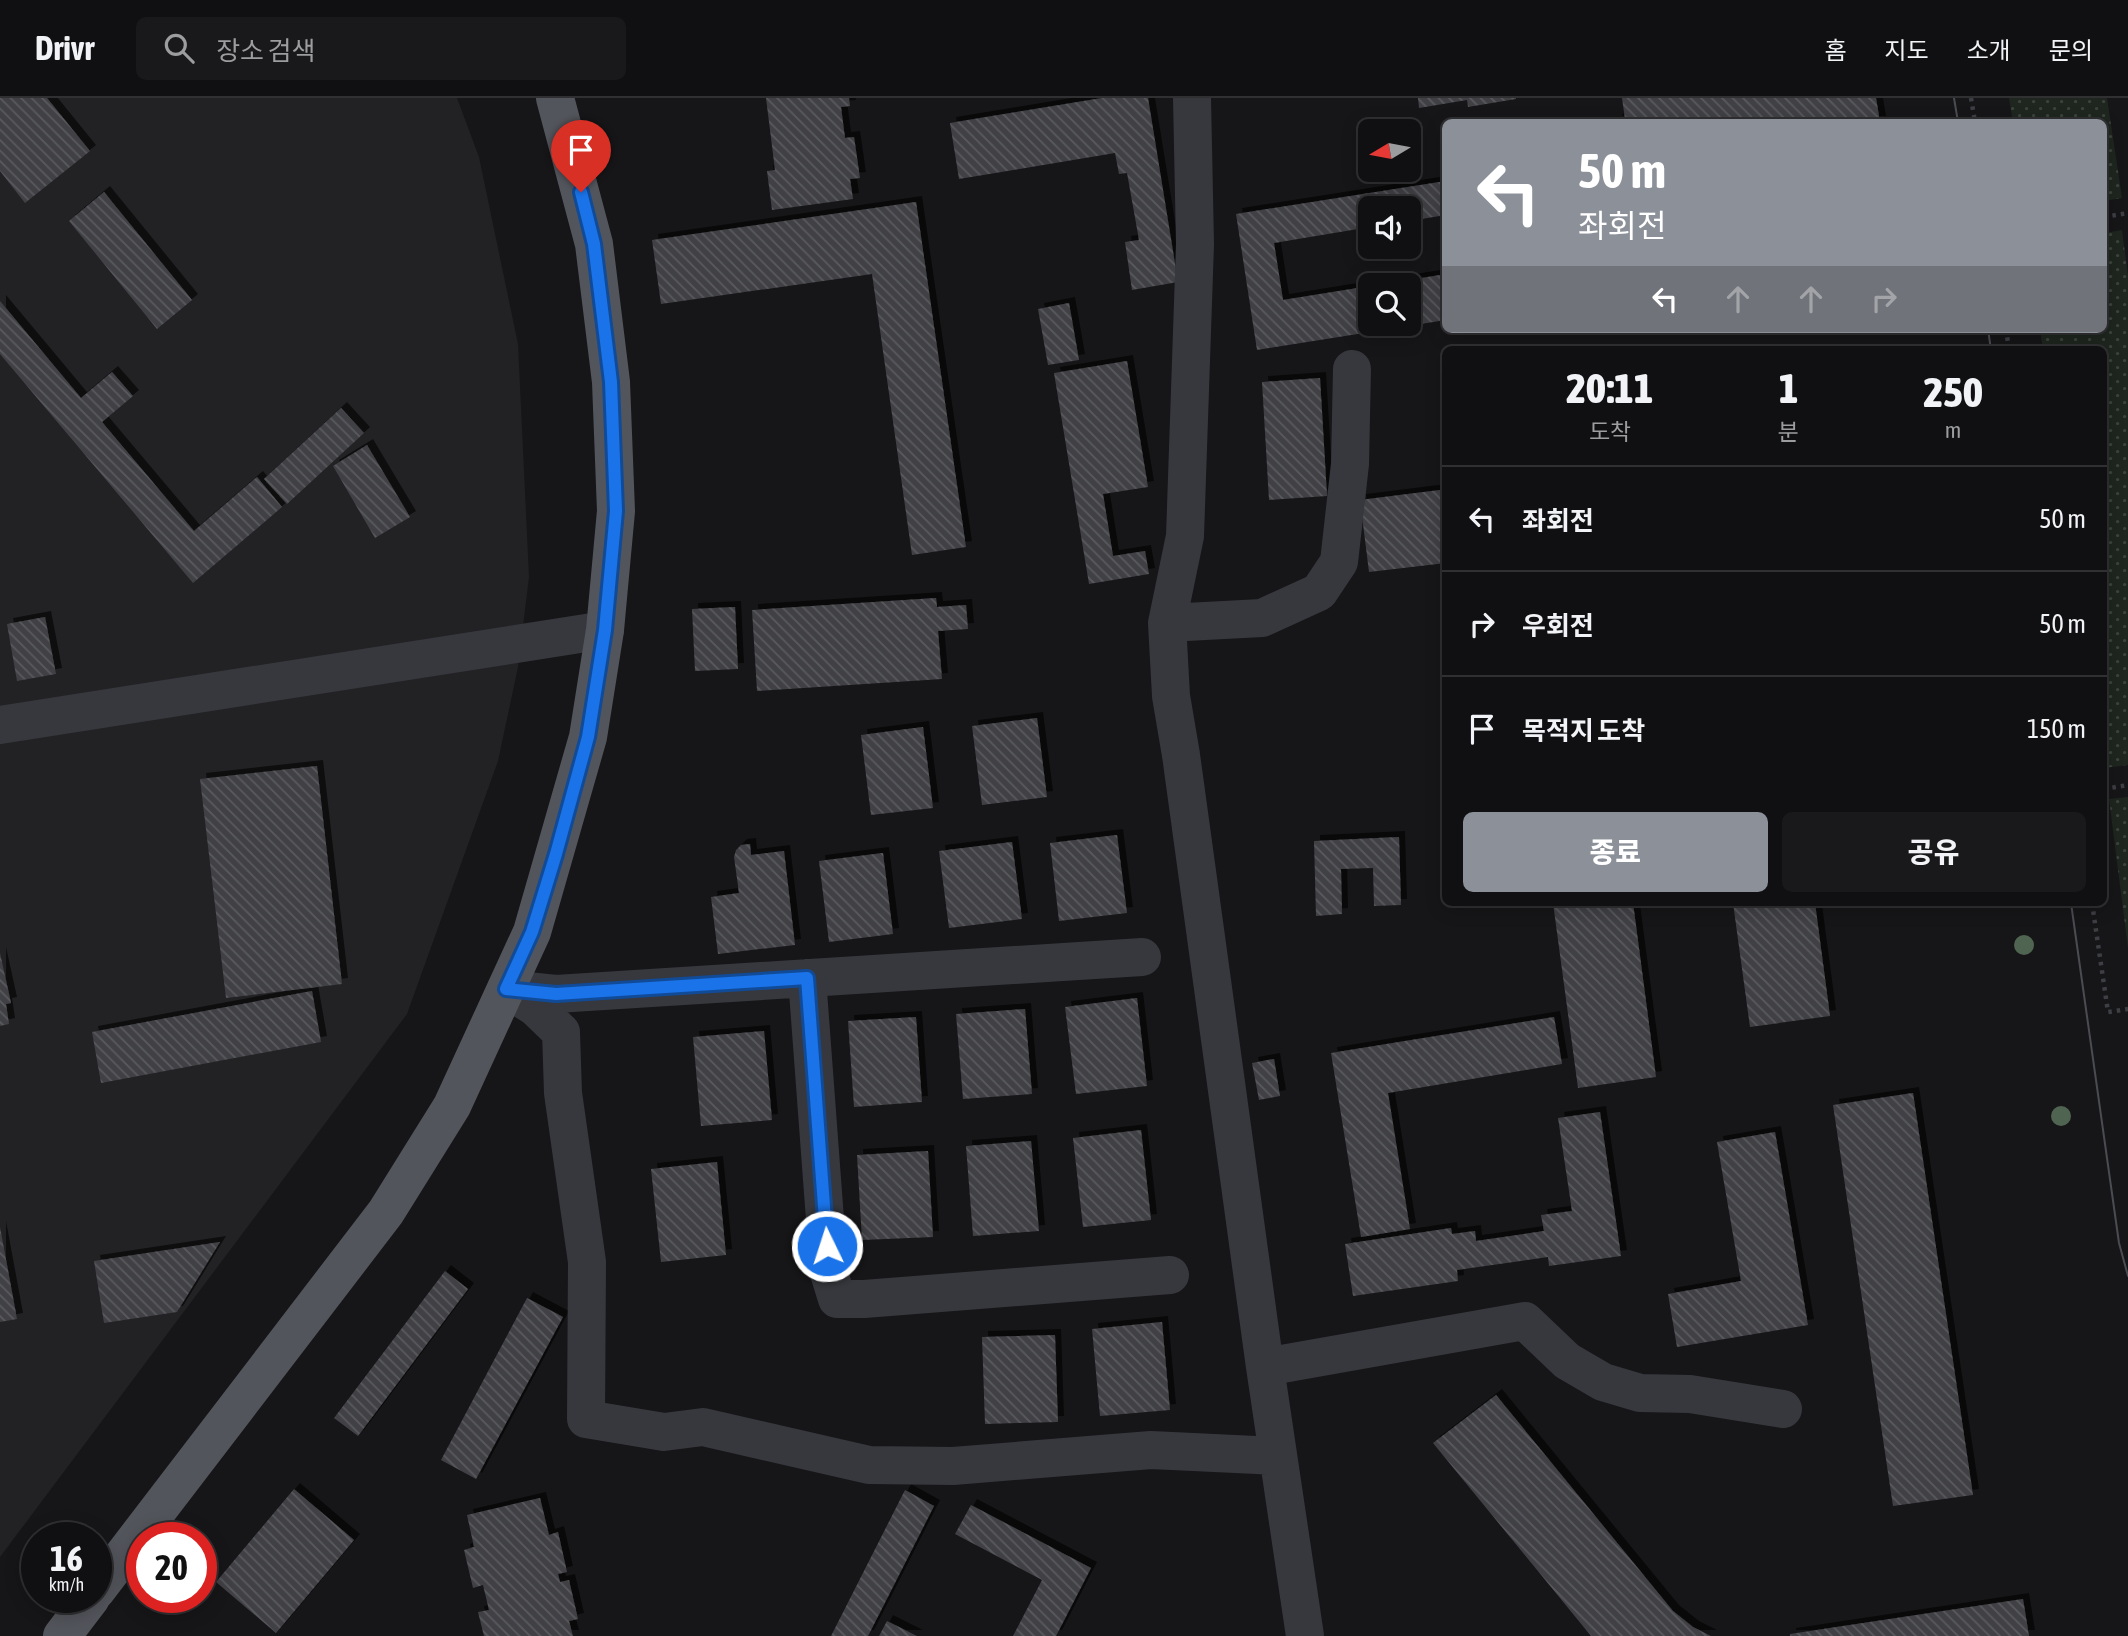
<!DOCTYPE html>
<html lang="ko">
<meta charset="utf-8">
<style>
body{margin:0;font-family:"Asap Condensed","Noto Sans KR",sans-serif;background:#19191b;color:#f1f3f6;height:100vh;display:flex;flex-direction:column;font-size:26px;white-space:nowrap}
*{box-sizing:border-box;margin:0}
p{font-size:23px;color:#9c9d9f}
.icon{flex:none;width:38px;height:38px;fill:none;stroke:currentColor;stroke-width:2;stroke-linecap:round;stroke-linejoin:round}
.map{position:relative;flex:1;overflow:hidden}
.drawer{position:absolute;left:1442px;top:248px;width:665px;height:560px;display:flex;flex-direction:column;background:#101012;border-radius:10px;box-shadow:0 4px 18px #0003,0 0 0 2px #303032}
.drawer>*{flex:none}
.hud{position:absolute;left:1442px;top:21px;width:665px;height:214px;border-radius:10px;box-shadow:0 4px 18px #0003,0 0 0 2px #303032;background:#8c9099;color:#fff;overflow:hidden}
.needle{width:46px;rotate:260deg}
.fabs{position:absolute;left:1358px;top:21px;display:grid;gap:14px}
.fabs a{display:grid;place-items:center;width:63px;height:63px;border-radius:10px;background:#101012;box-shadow:0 4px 18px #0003,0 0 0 2px #303032;font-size:35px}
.speed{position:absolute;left:21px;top:1424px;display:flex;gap:14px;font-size:35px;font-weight:700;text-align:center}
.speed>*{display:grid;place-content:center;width:91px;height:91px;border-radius:50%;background:#101012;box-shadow:0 4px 18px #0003,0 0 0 2px #303032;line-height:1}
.speed small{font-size:18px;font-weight:400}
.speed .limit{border:10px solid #d22;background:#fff;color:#111}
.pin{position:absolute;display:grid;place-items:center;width:60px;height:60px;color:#fff;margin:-72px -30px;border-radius:50% 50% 50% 0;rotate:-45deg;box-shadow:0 0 7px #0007}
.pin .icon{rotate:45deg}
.me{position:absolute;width:77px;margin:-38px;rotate:356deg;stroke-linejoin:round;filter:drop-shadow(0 0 5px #0008)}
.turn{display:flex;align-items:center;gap:24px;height:147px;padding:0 21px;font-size:32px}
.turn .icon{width:91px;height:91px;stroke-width:2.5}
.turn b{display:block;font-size:49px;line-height:60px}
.lanes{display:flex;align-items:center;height:66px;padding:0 21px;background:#0003;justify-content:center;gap:35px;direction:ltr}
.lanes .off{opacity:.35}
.eta{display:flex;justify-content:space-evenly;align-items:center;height:119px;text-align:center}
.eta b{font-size:42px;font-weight:800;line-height:49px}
.button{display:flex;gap:14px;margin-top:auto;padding:14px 21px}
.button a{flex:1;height:80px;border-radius:10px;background:#8c9099;color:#fff;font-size:28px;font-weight:800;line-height:80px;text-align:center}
.button a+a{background:#19191b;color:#f1f3f6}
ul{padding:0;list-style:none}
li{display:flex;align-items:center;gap:21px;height:105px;padding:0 21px;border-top:2px solid #303032}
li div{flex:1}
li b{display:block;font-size:26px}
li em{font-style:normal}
header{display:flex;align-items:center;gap:42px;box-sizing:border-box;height:98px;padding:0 35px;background:#101012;border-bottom:2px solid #303032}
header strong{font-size:33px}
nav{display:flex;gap:38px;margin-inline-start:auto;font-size:24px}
.search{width:490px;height:63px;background:#19191b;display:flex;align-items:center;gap:18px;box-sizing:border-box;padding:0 24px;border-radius:10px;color:#9c9d9f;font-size:26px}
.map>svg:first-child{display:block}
</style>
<header>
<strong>Drivr</strong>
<div class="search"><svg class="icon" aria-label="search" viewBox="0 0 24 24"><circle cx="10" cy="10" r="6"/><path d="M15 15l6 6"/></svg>장소 검색</div>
<nav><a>홈</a><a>지도</a><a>소개</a><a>문의</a></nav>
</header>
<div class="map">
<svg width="2128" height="1538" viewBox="0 0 2128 1538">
<defs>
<pattern id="grass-dots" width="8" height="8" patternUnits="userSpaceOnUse" patternTransform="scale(1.75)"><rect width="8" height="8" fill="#1e261f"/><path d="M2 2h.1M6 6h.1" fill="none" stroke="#3c433d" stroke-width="1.8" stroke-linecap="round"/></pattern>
<pattern id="building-back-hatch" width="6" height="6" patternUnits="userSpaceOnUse" patternTransform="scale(1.75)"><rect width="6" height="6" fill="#404145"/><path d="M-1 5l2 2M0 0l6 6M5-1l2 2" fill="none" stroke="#595a5e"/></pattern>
<filter id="shadow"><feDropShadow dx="6" dy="-6" stdDeviation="0" flood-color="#0009"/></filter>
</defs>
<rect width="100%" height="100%" fill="#161618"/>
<!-- built -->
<path fill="#222225" d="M0,0H457L479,59L518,246L529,479L518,569L498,663L407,916L0,1459Z"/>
<!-- grass -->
<path fill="url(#grass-dots)" d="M2009,0H2107L2122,100L2104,103V24H2013Z
M2122,132L2128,178V667L2104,670V252H2043L2040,231H2104V135Z
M2128,699V850L2109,701Z"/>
<!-- building -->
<path fill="url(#building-back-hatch)" filter="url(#shadow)" d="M0,0H47L90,53L25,105L0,73Z
M766,0H849L850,8L841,9L845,40L854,39L860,80L850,81L853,101L772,112L767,73L775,72Z
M1102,0H1148L1178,184L1132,192L1125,144L1139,142L1127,75L1119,76L1115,55L959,81L950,25Z
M1418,0H1516V1L1468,9L1467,2L1419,10Z
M1622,0H1876L1880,24H1617L1616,22L1625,21Z
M1446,83V117L1409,123V110H1370V129L1274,145L1283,202L1370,188V226H1409V187L1385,186L1446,176V222L1257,252L1236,116Z
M104,94L192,202L157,231L69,123Z
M916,104L966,449L912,457L872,176L661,206L652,142Z
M0,203L81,300L112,274L133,298L102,324L194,433L257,379L282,409L193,485L0,256Z
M1069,205L1079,262L1048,267L1038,211Z
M1127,263L1148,389L1103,396L1113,458L1145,453L1149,476L1089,486L1054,275Z
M1320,280L1327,398L1269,402L1262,284Z
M341,310L364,335L287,406L264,381Z
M367,347L410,419L375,440L333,368Z
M1440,392L1446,434V465L1369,474L1360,402Z
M936,500L937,509L966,507L968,531L938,533L942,581L757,593L752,512Z
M735,509L738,571L695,573L692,511Z
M45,519L56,576L17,583L7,526Z
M1037,620L1047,699L982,707L972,628Z
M923,629L933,710L871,717L861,637Z
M317,668L342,886L226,900L200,681Z
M1117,737L1127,815L1059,823L1050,745Z
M1399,739L1401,807L1374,808L1373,770L1341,771L1342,816L1316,818L1314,743Z
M1012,744L1022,821L949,830L939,753Z
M750,746L751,757L784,753L795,847L718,856L711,799L739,795L734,759L736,752L741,747Z
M883,755L893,836L829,844L819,763Z
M1553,805H1633L1656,979L1578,990Z
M1733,805H1815L1830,918L1750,929Z
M0,855L11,905L6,906L9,926L0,928Z
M312,893L321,944L101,985L92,934Z
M1137,900L1147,988L1076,996L1065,909Z
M1025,911L1032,996L963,1001L956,916Z
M916,919L922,1004L854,1009L848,923Z
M1554,919L1562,966L1388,995L1410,1131L1361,1139L1331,955Z
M764,933L772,1022L701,1028L693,939Z
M1274,961L1280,998L1259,1002L1252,965Z
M1913,995L1973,1397L1893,1408L1833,1007Z
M1600,1014L1621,1158L1549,1168L1548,1159L1457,1172L1458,1183L1353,1198L1345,1146L1451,1130L1452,1136L1475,1133L1476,1143L1544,1133L1541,1117L1572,1113L1558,1020Z
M1141,1032L1151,1122L1083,1129L1073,1040Z
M1775,1034L1808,1227L1677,1249L1668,1196L1741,1183L1717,1044Z
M1031,1043L1039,1133L973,1138L966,1048Z
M928,1053L933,1139L862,1142L857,1057Z
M717,1064L726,1157L661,1164L651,1071Z
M0,1129L17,1221L0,1224Z
M220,1144L177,1214L104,1225L94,1163Z
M445,1173L468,1191L358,1338L334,1320Z
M527,1200L563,1219L476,1381L441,1362Z
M1162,1224L1170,1312L1100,1318L1092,1231Z
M1055,1237L1058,1324L985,1326L982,1239Z
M1496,1297L1673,1513L1693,1529L1711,1538H1591L1433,1345Z
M294,1391L354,1442L276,1535L216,1484Z
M905,1392L934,1408L868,1538H831Z
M540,1400L549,1437L558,1434L567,1474L558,1476L560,1484L569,1482L578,1521L569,1523L573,1538H484L478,1514L489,1512L483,1487L473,1490L464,1452L474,1449L467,1417Z
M971,1407L1091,1470L1056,1538H1013L1042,1482L955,1436Z
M2023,1501L2029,1538H1790V1536Z
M887,1523L917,1538H879Z"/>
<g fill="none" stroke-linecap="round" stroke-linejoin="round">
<!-- path -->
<path stroke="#3d3f44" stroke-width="4.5" stroke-dasharray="3.5 5" stroke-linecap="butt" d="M1971,0L1975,24
M2104,119L2128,115
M2006,231L2009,252
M2104,691L2128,687
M2092,805L2108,914L2128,911"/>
<!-- minor -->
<path stroke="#37383d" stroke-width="38" d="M1192,0L1195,146L1185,438L1167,525L1171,598L1181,657L1265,1269L1305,1538
M1167,525L1262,520L1319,494L1339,464L1350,366L1352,271
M0,627L605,532
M807,880L829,1175L837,1201H864L1170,1177
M506,891L535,909L561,934L563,995L587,1164L586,1321L664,1334L703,1329L869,1367L953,1368L1151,1352L1278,1358
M508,891L556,896L1142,859
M1265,1269L1525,1223L1567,1263L1603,1284L1640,1295L1690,1296L1783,1311"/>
<!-- major -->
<path stroke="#53555c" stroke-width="38" d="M96,1493L386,1114L452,1008L532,834L588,639L605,532L616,413L611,284L594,146L555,0
M62,1538L91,1500"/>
<!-- tram -->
<path stroke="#4a4c52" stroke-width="2" d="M1954,0L1958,24
M1988,231L1991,252
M2071,805L2119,1145L2128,1178"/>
</g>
<!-- trees -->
<g fill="#506452">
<circle cx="2024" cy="847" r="10"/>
<circle cx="2061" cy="1018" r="10"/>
</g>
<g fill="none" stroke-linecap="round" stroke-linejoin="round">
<!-- route casing -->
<g stroke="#114b97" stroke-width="18">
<path id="route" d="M581,94L594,146L611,284L616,413L605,532L588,639L556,756L532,834L506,891L556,896L807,880L827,1148"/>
</g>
<!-- route -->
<use href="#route" stroke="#1a73e8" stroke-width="12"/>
</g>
</svg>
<div class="fabs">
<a><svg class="needle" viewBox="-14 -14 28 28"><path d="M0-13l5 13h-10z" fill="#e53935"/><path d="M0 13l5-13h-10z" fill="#9c9d9f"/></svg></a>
<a><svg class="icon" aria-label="sound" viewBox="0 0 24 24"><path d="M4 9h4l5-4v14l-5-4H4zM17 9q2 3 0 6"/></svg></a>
<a><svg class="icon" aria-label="search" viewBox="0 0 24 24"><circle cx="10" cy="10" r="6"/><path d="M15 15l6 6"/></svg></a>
</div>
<div class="speed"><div>16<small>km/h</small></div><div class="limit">20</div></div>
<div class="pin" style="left:581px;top:94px;background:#d93025"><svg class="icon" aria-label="arrive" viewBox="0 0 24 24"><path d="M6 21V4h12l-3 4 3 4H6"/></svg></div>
<svg class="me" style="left:827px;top:1148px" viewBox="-20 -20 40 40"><circle r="17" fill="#1a73e8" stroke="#fff" stroke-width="3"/><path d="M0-11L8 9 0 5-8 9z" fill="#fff"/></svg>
<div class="hud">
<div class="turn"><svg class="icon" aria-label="left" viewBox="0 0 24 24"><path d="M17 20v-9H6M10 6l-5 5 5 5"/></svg><div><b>50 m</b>좌회전</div></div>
<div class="lanes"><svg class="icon" aria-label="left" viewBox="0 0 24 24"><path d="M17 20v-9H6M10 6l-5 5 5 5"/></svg><svg class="icon off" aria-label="ahead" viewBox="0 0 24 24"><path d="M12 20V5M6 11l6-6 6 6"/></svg><svg class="icon off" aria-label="ahead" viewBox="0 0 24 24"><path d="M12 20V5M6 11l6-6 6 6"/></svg><svg class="icon off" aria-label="right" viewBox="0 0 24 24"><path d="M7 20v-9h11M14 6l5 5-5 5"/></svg></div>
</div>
<section class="drawer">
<div class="eta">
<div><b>20:11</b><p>도착</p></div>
<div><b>1</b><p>분</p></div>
<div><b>250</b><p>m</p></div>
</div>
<ul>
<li><svg class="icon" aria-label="left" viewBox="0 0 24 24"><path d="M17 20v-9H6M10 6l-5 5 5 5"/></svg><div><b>좌회전</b></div><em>50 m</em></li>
<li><svg class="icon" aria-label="right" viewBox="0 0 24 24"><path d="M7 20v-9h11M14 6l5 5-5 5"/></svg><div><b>우회전</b></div><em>50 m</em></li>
<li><svg class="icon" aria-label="arrive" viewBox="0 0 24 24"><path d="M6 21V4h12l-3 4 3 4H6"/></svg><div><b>목적지 도착</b></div><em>150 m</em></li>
</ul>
<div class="button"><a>종료</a><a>공유</a></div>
</section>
</div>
